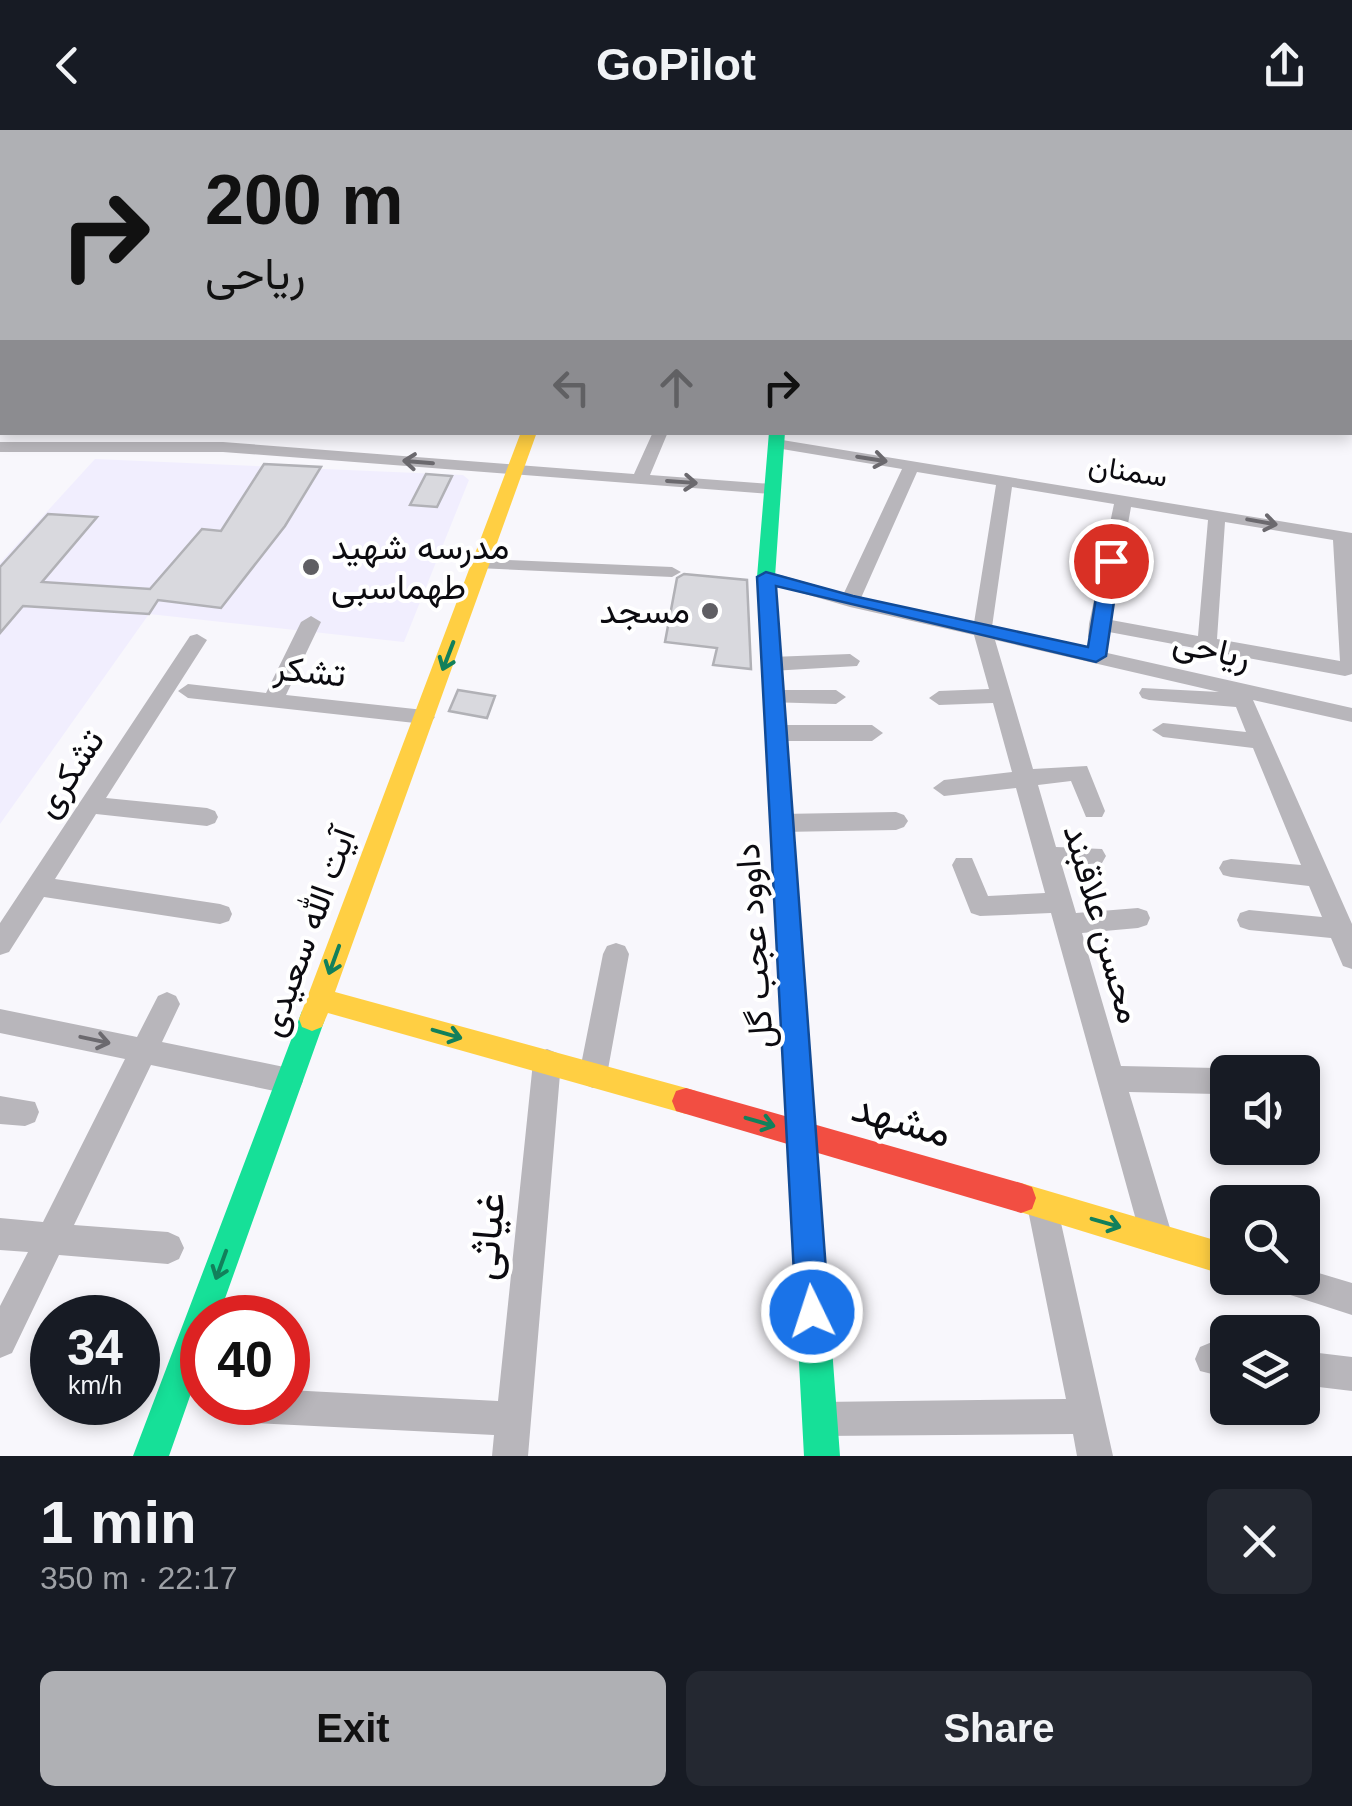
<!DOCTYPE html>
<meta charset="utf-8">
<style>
body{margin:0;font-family:Helvetica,Vazirmatn,sans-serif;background:#242831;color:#f1f3f6;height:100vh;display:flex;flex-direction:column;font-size:38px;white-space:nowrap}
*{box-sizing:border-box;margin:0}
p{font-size:32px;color:#9ea1a6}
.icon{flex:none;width:55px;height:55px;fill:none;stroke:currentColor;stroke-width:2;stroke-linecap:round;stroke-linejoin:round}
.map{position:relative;height:1326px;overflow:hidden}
.sheet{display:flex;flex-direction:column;background:#171b24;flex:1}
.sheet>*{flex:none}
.top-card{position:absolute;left:0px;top:0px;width:1352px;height:305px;box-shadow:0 5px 15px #0003;background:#afb0b4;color:#111;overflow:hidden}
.fabs{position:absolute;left:1210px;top:925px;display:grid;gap:20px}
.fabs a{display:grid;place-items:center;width:110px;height:110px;border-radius:15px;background:#171b24;box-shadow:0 5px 15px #0003;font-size:50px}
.speed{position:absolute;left:30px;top:1165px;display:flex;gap:20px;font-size:50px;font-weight:700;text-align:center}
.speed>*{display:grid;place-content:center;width:130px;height:130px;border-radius:50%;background:#171b24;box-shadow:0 5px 15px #0003;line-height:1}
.speed small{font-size:25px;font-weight:400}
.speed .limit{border:15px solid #d22;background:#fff;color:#111}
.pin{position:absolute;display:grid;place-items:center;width:85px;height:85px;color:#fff;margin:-42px;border:5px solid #fff;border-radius:50%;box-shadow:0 2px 10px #0007}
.me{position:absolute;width:110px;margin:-55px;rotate:356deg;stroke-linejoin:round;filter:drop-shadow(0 0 8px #0008)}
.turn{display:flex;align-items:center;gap:35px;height:210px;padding:0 40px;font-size:45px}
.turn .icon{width:130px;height:130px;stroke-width:2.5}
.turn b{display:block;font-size:70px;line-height:85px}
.lanes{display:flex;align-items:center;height:95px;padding:0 40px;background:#0003;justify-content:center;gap:50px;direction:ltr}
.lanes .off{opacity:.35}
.round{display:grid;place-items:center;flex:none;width:105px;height:105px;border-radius:15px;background:#242831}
.head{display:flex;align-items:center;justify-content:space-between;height:170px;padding:0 40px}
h1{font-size:60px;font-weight:600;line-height:75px}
.primary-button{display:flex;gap:20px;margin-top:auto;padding:20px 40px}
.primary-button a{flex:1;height:115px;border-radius:15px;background:#afb0b4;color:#111;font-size:40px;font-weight:600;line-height:115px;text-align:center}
.primary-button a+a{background:#242831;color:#f1f3f6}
header{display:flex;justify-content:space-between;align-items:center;height:130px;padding:0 40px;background:#171b24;font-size:45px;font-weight:600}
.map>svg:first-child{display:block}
</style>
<header><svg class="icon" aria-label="back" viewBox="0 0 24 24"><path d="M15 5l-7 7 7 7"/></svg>GoPilot<svg class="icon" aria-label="share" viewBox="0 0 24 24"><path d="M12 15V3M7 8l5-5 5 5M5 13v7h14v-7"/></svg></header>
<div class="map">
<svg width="1352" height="1326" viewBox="0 0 1352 1326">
<rect width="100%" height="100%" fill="#f8f7fc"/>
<!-- built -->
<path fill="#f1eefe" d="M95,329L463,345L469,350L404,512L149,484L0,694V433Z"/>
<!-- building -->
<path fill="#d9d9de" stroke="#b1b1b6" stroke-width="2.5" d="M264,334L321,337L285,396L221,478L158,470L149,484L23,476L0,503V437L48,384L97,387L42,452L150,459L202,399L221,401Z
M426,344L452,346L437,377L410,375Z
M684,444L747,450L751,539L713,535L717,518L665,512L677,448Z
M458,560L495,566L487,588L449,581Z"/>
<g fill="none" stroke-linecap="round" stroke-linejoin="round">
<!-- street -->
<path fill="#b8b6bb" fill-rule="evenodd" d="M238,0H249L245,2Z
M338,0H372L374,2H342Z
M780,0H860L862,2H784Z
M1101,0H1111L1112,2H1103Z
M1311,0H1321V2H1312Z
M1350,9H1352V15H1350Z
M1350,31H1352V37H1350Z
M2,153V162L0,163V154Z
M1350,163H1352V171H1350Z
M1350,193H1352V205H1350Z
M1350,278L1352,279V289L1350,288Z
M653,302H668L650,345L772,354L780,359L772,364L223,322H0V312H223L634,344Z
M776,309L1352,403V544L1345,546L1109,502L1105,511L1098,513L1088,507L1089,494L1114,374L1012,357L992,497L1352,578V592L1253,570L1352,794V839L1343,836L1331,808L1249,800L1240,797L1237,790L1240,783L1249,780L1322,787L1309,756L1231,747L1223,745L1219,738L1223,731L1231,729L1301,735L1253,618L1163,607L1152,600L1163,593L1246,602L1236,577L1149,570L1142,568L1139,563L1142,558L1219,562L995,510L1033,639L1087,636L1105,681L1102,687H1086L1071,651L1038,655L1056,717L1102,719L1106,726L1102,733L1062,736L1076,783L1138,778L1147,781L1150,788L1147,795L1138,798L1082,803L1121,936L1216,938L1228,945L1226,960L1216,964L1129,962L1173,1108L1168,1119L1157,1124L1146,1119L1141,1108L1051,783L980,786L971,783L952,735L956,728H972L988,766L1045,763L1016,658L944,666L933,658L944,650L1012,642L993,573L939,575L929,568L939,561L989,559L974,505L850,477L760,451L757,447L766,441L844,463L902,339L770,317V311ZM917,342L996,355L974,493L861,468ZM1131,377L1208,390L1198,506L1111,490ZM1225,392L1333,410L1340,531L1217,509Z
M483,429L672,437L681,442L672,447L477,438V430Z
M311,486L321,492L286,565L424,580L435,587L431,592L424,594L188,568L178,561L188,554L266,563L301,492Z
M197,504L207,510L106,668L207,678L215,681L218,687L215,693L207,696L96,684L55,749L220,774L229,777L232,784L229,791L220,794L44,767L9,822L0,825V793L190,506Z
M850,524L860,531L857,536L771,541L761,534L771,527Z
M773,560H836L846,567L836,574L766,572L763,567L766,562Z
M775,595H872L883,603L872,611H775L764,603Z
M896,682L904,685L908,691L904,697L896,700L781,702L773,699L769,693L773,687L781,684Z
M616,813L625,816L629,824L607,945L603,954L593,958L583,954L579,945L603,824L607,816Z
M167,862L176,866L180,874L162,912L289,938L299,942L303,951L299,960L289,964L151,935L74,1095L168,1102L179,1107L184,1118L179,1129L168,1134L59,1125L12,1223L0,1228V1176L28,1122L0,1120V1088L43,1092L125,929L0,903V879L137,907L158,866Z
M547,919L557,923L561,932L528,1326H492L494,1305L253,1293L241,1288L237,1272H288V1260L498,1271L533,932L537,923Z
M0,966L35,972L39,982L35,992L25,996L0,994Z
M1042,1060L1053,1064L1057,1075L1113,1326H1077L1073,1304L820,1306L808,1301L803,1289L808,1277L820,1272L1066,1269L1027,1075L1031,1064Z
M1302,1138L1352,1153V1185L1272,1159L1267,1148H1302Z
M1212,1212L1228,1214V1248L1200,1241L1195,1229L1200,1217Z
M1302,1221L1352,1227V1261L1302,1255Z"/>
<!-- fast -->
<path fill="#16e098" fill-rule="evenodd" d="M0,112L2,113V119L0,120Z
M1350,210H1352V218H1350Z
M769,302H785L775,447L840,1326H804L757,447Z
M312,877L322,881L325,889L218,1188H202V1232L169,1326H133L299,889L302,881Z"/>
<!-- slow -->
<path fill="#ffcf43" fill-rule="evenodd" d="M521,302H537L335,862L686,958L696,961L700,971L696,981L686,984L328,883L322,897L312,901L302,897L299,889Z
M1021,1053L1228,1114V1146L1010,1079L1006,1068L1010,1057Z"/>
<!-- jam -->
<path fill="#f24e42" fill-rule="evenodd" d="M686,958L1021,1053L1032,1057L1036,1068L1032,1079L1021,1083L686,984L676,981L672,971L676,961Z"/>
</g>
<!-- one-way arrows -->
<defs><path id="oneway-shaft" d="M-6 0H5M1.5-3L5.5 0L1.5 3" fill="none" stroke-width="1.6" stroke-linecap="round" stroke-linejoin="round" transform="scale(2.5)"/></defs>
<g stroke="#6b696e">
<use href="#oneway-shaft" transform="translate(872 329) rotate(9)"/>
<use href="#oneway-shaft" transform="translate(418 332) rotate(-175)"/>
<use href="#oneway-shaft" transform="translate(682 352) rotate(4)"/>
<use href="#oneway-shaft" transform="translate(1262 392) rotate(10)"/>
<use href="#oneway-shaft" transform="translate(95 910) rotate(12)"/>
</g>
<g stroke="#12805b">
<use href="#oneway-shaft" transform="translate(448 526) rotate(111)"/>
<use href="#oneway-shaft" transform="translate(334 830) rotate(110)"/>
<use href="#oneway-shaft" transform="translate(447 904) rotate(16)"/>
<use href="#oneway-shaft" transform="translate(760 992) rotate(16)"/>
<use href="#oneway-shaft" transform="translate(1106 1093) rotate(16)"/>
<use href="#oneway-shaft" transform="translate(221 1135) rotate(110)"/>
</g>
<!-- route -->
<path fill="#1a73e8" stroke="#114b97" stroke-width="2.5" d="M1111,425L1120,431L1106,526L1096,532L776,456L829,1182L824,1193L812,1198L801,1193L796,1182L757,447L766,442L853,466L1088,517L1102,431Z"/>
<!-- markers -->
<g fill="#5f5e63" stroke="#fff" stroke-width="4">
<circle cx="311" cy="437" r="10"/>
<circle cx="710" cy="481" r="10"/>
</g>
<g text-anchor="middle" stroke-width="8" stroke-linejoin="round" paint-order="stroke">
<!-- far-street labels -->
<g font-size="30" fill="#0c0b10" stroke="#fff">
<text transform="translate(1128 341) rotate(9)" y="10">سمنان</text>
</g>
<!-- poi labels -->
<g font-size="35" fill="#0c0b10" stroke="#fff" text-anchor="start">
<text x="331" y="429">مدرسه شهید<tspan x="331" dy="40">طهماسبی</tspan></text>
<text x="690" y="493" text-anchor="end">مسجد</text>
</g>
<!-- street labels -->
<g font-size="35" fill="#0c0b10" stroke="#fff">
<text transform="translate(1212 519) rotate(13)" y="12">ریاحی</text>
<text transform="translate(310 541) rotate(6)" y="12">تشکر</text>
<text transform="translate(69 643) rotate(-57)" y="12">تشکری</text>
<text transform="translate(1103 794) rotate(74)" y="12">محسن علاقبند</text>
<text transform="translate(307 802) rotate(-70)" y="12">آیت الله سعیدی</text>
<text transform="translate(754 816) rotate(-94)" y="12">داوود عجب گل</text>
</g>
<!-- near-street labels -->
<g font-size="42" fill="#0c0b10" stroke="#fff">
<text transform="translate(902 989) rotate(16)" y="15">مشهد</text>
<text transform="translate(486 1106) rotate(-85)" y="15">غیاثی</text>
</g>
</g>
</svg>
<div class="fabs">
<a><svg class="icon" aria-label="sound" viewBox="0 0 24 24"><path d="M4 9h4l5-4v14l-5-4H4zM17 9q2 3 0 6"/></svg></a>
<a><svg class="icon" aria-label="search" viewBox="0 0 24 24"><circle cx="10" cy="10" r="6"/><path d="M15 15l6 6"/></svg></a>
<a><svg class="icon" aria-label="layers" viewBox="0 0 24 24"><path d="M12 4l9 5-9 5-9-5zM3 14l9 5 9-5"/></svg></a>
</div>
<div class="speed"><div>34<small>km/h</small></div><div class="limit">40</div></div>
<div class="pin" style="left:1111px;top:431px;background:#d93025"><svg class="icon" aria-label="arrive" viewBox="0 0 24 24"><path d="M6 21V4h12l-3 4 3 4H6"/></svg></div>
<svg class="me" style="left:812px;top:1182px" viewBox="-20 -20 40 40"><circle r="17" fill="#1a73e8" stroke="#fff" stroke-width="3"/><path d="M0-11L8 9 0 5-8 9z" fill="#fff"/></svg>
<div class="top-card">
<div class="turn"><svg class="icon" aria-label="right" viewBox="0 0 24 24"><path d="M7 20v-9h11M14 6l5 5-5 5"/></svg><div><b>200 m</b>ریاحی</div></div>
<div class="lanes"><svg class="icon off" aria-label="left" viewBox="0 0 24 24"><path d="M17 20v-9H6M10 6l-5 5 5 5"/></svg><svg class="icon off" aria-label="ahead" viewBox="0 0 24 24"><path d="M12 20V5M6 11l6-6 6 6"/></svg><svg class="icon" aria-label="right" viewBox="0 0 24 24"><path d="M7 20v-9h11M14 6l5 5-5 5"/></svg></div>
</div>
</div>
<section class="sheet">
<div class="head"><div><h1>1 min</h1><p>350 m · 22:17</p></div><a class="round"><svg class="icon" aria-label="close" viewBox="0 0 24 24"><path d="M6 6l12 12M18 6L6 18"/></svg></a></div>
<div class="primary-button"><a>Exit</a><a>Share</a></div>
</section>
